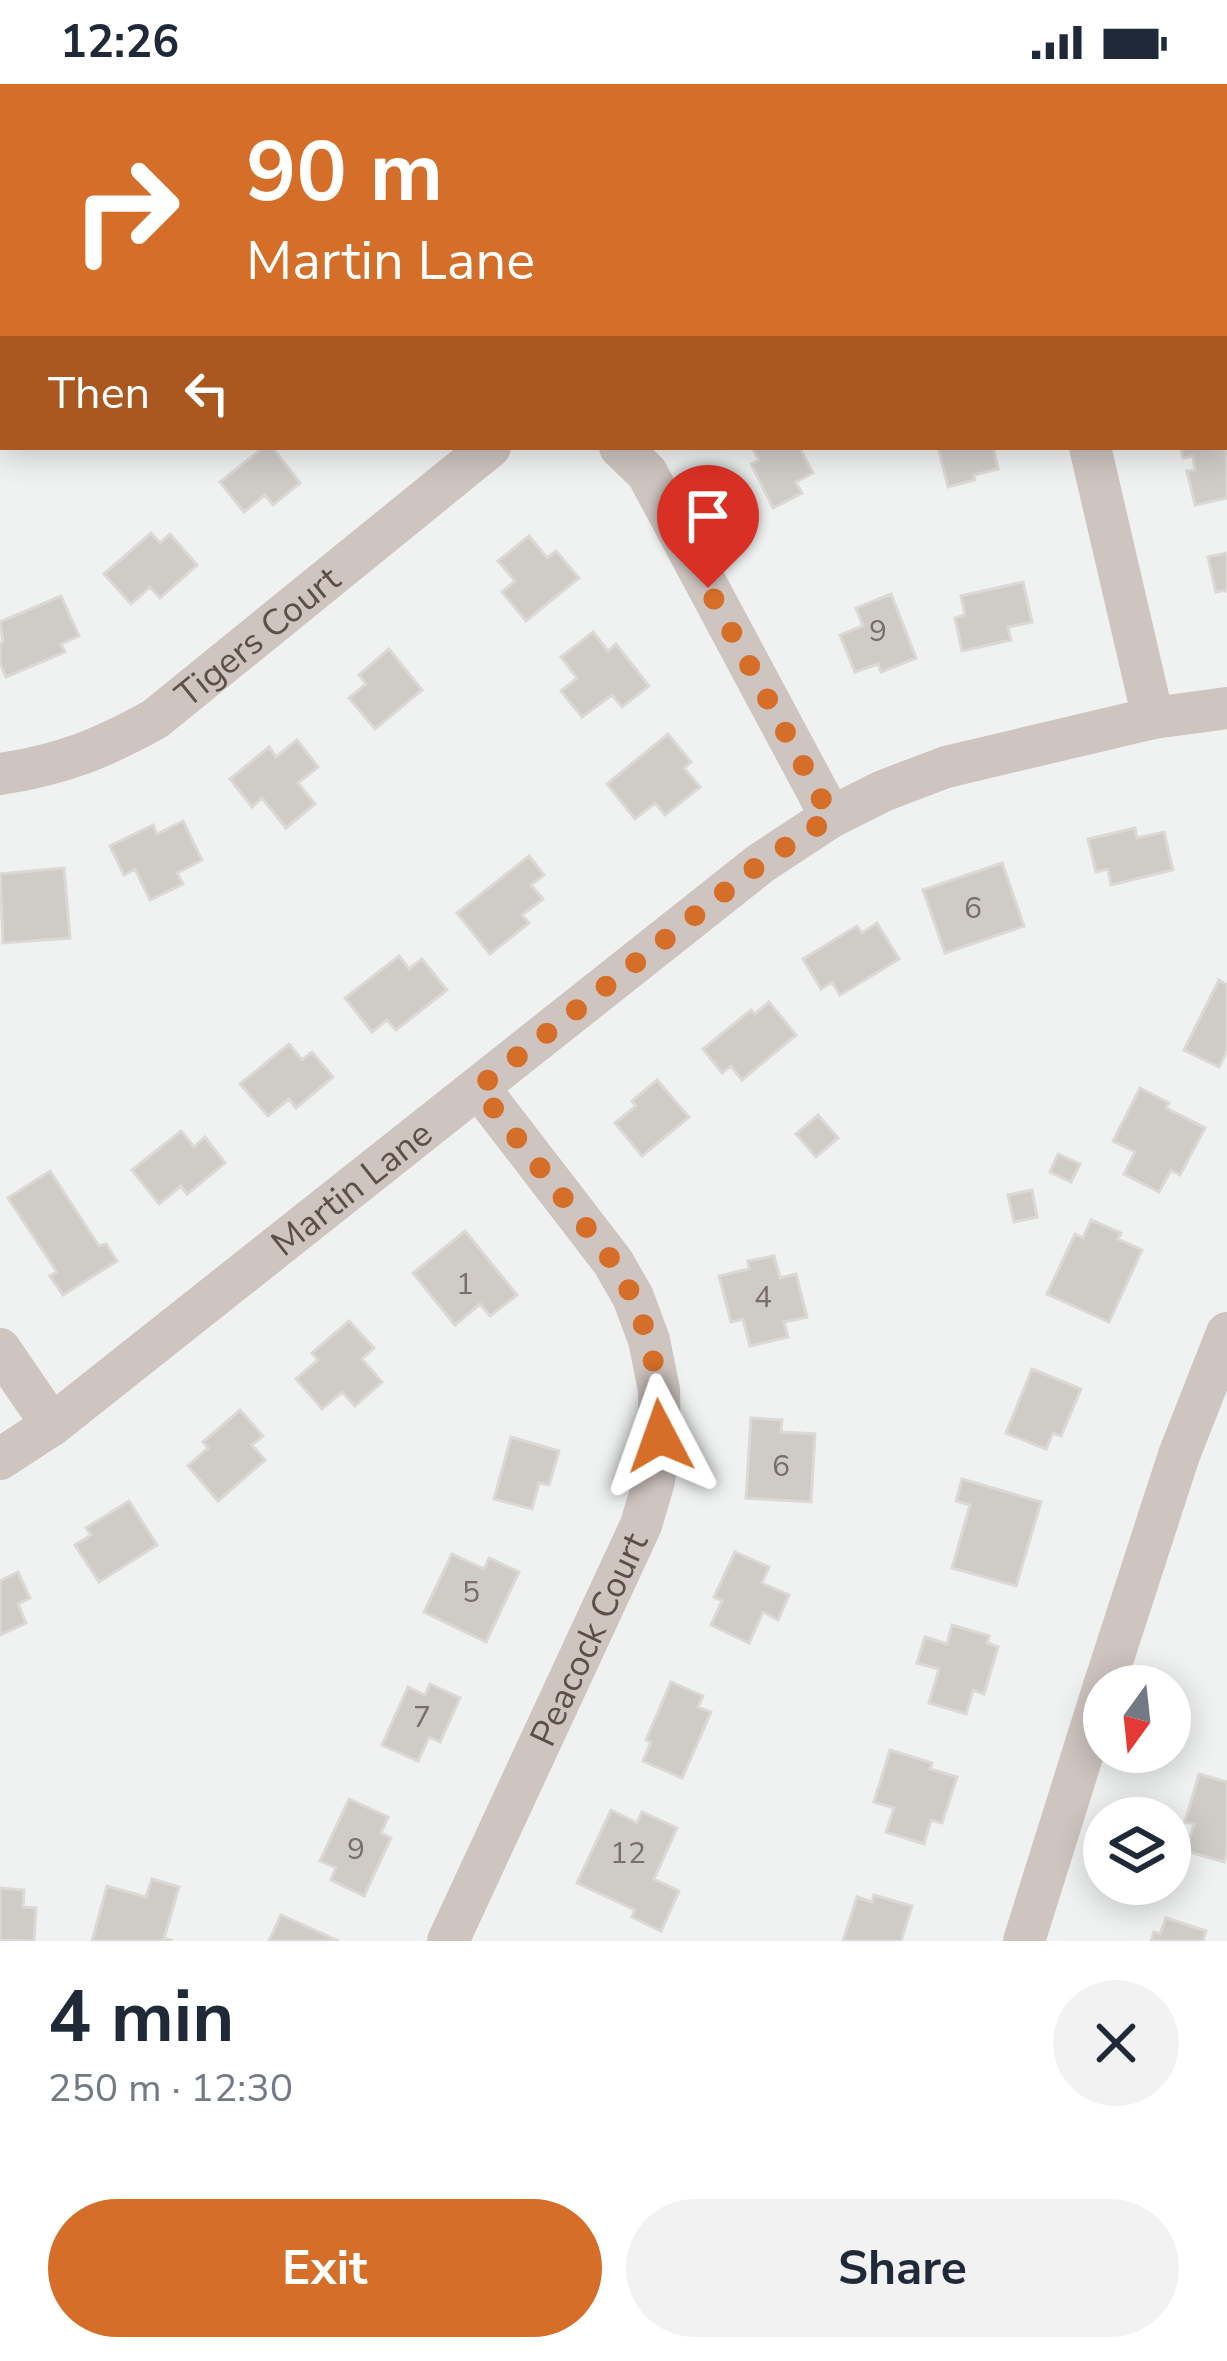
<!DOCTYPE html>
<meta charset="utf-8">
<style>
body{margin:0;font-family:"Nunito Sans",sans-serif;background:#f2f2f3;color:#1f2937;height:100vh;display:flex;flex-direction:column;font-size:45px;white-space:nowrap}
*{box-sizing:border-box;margin:0}
p{font-size:39px;color:#747a83}
.icon{flex:none;width:66px;height:66px;fill:none;stroke:currentColor;stroke-width:2;stroke-linecap:round;stroke-linejoin:round}
.map{position:relative;height:1857px;overflow:hidden}
.sheet{display:flex;flex-direction:column;background:#fff;flex:1}
.sheet>*{flex:none}
.banner{position:absolute;left:0px;top:0px;width:1227px;height:366px;box-shadow:0 6px 30px #0003;background:#d56e28;color:#fff;overflow:hidden}
.needle{width:78px;rotate:195deg}
.buttons{position:absolute;left:1083px;top:1581px;display:grid;gap:24px}
.buttons a{display:grid;place-items:center;width:108px;height:108px;border-radius:50%;background:#fff;box-shadow:0 6px 30px #0003;font-size:60px}
.pin{position:absolute;display:grid;place-items:center;width:102px;height:102px;color:#fff;margin:-123px -51px;border-radius:50% 50% 50% 0;rotate:-45deg;box-shadow:0 0 12px #0007}
.pin .icon{rotate:45deg}
.me{position:absolute;width:132px;margin:-66px;rotate:356deg;stroke-linejoin:round;filter:drop-shadow(0 0 9px #0008)}
.turn{display:flex;align-items:center;gap:42px;height:252px;padding:0 48px;font-size:54px}
.turn .icon{width:156px;height:156px;stroke-width:2.5}
.turn b{display:block;font-size:84px;line-height:102px}
.then{display:flex;align-items:center;height:114px;padding:0 48px;background:#0003;gap:24px;font-size:45px}
.round{display:grid;place-items:center;flex:none;width:126px;height:126px;border-radius:63px;background:#f2f2f3}
.summary{display:flex;align-items:center;justify-content:space-between;height:204px;padding:0 48px}
h1{font-size:72px;font-weight:700;line-height:90px}
.action{display:flex;gap:24px;margin-top:auto;padding:24px 48px}
.action a{flex:1;height:138px;border-radius:72px;background:#d56e28;color:#fff;font-size:48px;font-weight:700;line-height:138px;text-align:center}
.action a+a{background:#f2f2f3;color:#1f2937}
.status{display:flex;justify-content:space-between;align-items:center;height:84px;padding:0 60px;background:#fff;direction:ltr}
.status svg{height:33px;fill:currentColor}
.map>svg:first-child{display:block}
</style>
<div class="status"><b>12:26</b><svg viewBox="0 0 49 12"><path d="M0 12V9h3v3zM5 12V6h3v6zM10 12V3h3v9zM15 12V0h3v12zM26 1h20v11H26zM47 4h2v5h-2z"/></svg></div>
<div class="map">
<svg width="1227" height="1857" viewBox="0 0 1227 1857">
<rect width="100%" height="100%" fill="#f0f2f2"/>
<!-- building -->
<path fill="#cfccc8" stroke="#dbd8d5" stroke-width="3" d="M1227,330V414L1195,421L1187,387L1195,386L1193,372L1183,374L1181,363H1224V331Z
M264,363H272L300,399L273,421L265,411L244,428L220,398Z
M752,363H799L813,389L796,398L802,409L773,424L751,380L759,376Z
M938,363H993L998,385L974,391L975,396L948,403Z
M151,449L160,459L170,450L197,481L160,514L150,503L131,520L104,490Z
M529,452L547,474L556,467L579,494L526,537L502,508L515,497L498,477Z
M1227,469V509L1226,506L1216,508L1208,473Z
M1023,498L1032,538L1008,543L1011,556L962,567L955,534L965,531L961,512Z
M891,510L916,574L881,588L878,580L855,588L840,551L863,542L856,524Z
M61,512L79,552L61,560L65,568L6,593L0,579V559L3,558L0,538Z
M593,548L608,567L616,560L649,602L622,623L612,611L582,633L561,607L577,594L561,573Z
M389,565L422,606L375,645L349,614L366,600L359,591Z
M668,650L691,678L684,684L700,703L665,731L655,719L635,735L607,700Z
M297,656L318,683L298,699L315,720L286,744L262,714L252,723L230,695L269,663L276,673Z
M183,737L202,776L177,789L183,800L150,816L135,785L124,791L110,762L153,741L157,750Z
M1135,744L1137,754L1164,748L1173,786L1111,801L1108,785L1096,788L1088,755Z
M529,772L544,791L531,801L543,815L522,831L529,839L490,870L457,829Z
M1002,779L1024,842L945,869L923,806Z
M64,784L70,854L3,859L0,790Z
M877,839L899,875L840,911L832,898L821,905L803,875L857,842L862,849Z
M399,872L409,885L422,875L447,906L396,946L387,936L372,948L345,914Z
M1219,896L1227,901V967L1219,983L1184,966Z
M769,918L796,951L742,996L731,982L722,989L703,965L751,926L755,930Z
M289,960L302,976L312,968L333,993L296,1024L289,1015L268,1032L240,1000Z
M657,996L689,1033L642,1072L615,1039L636,1022L632,1017Z
M1140,1004L1169,1019L1166,1024L1205,1044L1180,1091L1171,1086L1159,1108L1124,1090L1135,1068L1113,1057Z
M818,1031L838,1054L816,1073L796,1050Z
M181,1047L194,1063L205,1053L225,1079L187,1110L181,1102L159,1120L132,1086Z
M1058,1070L1080,1080L1071,1098L1050,1088Z
M50,1087L99,1162L106,1160L117,1177L63,1211L50,1192L57,1188L8,1114Z
M1032,1106L1037,1133L1014,1138L1008,1111Z
M1091,1136L1121,1149L1118,1155L1142,1166L1109,1238L1047,1210L1075,1150L1083,1154Z
M465,1147L517,1211L490,1232L480,1220L455,1241L413,1189Z
M774,1172L780,1194L796,1190L807,1233L784,1238L788,1253L750,1262L743,1235L731,1238L719,1192L749,1185L748,1177Z
M349,1237L374,1264L362,1275L382,1298L355,1322L342,1308L322,1325L296,1295L318,1276L312,1269Z
M1032,1285L1081,1305L1061,1352L1053,1349L1046,1365L1006,1349Z
M240,1326L263,1352L252,1361L265,1376L218,1417L188,1382L208,1364L203,1358Z
M751,1334L782,1336L781,1348L815,1350L811,1418L746,1414Z
M511,1353L559,1367L549,1401L539,1399L532,1425L494,1415Z
M962,1395L1041,1418L1016,1502L952,1484L970,1421L956,1417Z
M129,1417L157,1461L99,1498L75,1461L91,1451L86,1444Z
M735,1468L769,1483L762,1499L789,1511L778,1536L763,1528L749,1559L711,1541L722,1517L714,1513Z
M452,1470L484,1485L489,1474L519,1488L486,1558L424,1528Z
M18,1488L30,1514L18,1520L26,1539L0,1551V1497Z
M952,1541L989,1552L987,1559L998,1563L984,1610L973,1606L966,1630L929,1619L939,1585L917,1579L925,1553L947,1560Z
M671,1598L703,1612L698,1623L711,1628L682,1694L643,1677L651,1658L646,1656Z
M430,1600L460,1614L440,1658L429,1653L418,1677L382,1661L408,1603L425,1611Z
M890,1666L932,1679L930,1685L957,1693L942,1739L931,1736L924,1760L886,1748L894,1724L874,1718Z
M1199,1690L1227,1698V1770L1224,1778L1186,1767L1194,1740L1185,1738Z
M349,1715L388,1733L381,1749L391,1754L364,1812L331,1796L336,1784L320,1777Z
M611,1726L637,1739L642,1728L677,1744L654,1795L679,1807L661,1847L632,1833L635,1826L577,1799Z
M152,1795L179,1803L164,1854L173,1857H92L107,1802L146,1813Z
M0,1804L24,1806L23,1823L36,1824L34,1857L0,1856Z
M874,1811L912,1822L901,1857H843L857,1813L872,1818Z
M281,1831L339,1857H269Z
M1166,1834L1206,1847L1203,1857H1151L1154,1848L1160,1850Z"/>
<g fill="none" stroke-linecap="round" stroke-linejoin="round">
<!-- minor -->
<g stroke="#cec4c0" stroke-width="42">
<path d="M924,0L927,3"/>
<path d="M160,3L164,0"/>
<path d="M0,117L3,115"/>
<path d="M620,363L647,389L831,733"/>
<path d="M1090,363L1153,634"/>
<path id="s1" d="M0,690C61,681 101,665 155,635L490,363"/>
<path d="M0,1265L52,1341"/>
<path id="s2" d="M0,1375L52,1341L761,779L831,733L883,707L946,683L1153,634L1227,624"/>
<path d="M1104,1602L1179,1371L1227,1249"/>
<path id="s3" d="M448,1857L641,1441L654,1397L660,1352L659,1306L649,1256L633,1213L613,1178L479,1004"/>
<path d="M1024,1857L1104,1602"/>
</g>
</g>
<g fill="none" stroke-linecap="round" stroke-linejoin="round">
<!-- route -->
<path stroke="#d56e28" stroke-width="21" stroke-dasharray="0 37.8" d="M660,1352L659,1306L649,1256L633,1213L613,1178L478,1004L761,779L831,733L708,504"/>
</g>
<g text-anchor="middle" stroke-width="9" stroke-linejoin="round" paint-order="stroke">
<!-- number labels -->
<g font-size="30" fill="#796e6a">
<text x="878" y="557">9</text>
<text x="973" y="834">6</text>
<text x="465" y="1210">1</text>
<text x="763" y="1223">4</text>
<text x="781" y="1392">6</text>
<text x="471" y="1518">5</text>
<text x="422" y="1643">7</text>
<text x="356" y="1775">9</text>
<text x="628" y="1779">12</text>
</g>
<!-- street labels -->
<g font-size="36" fill="#5c4f4a" stroke="#fff">
<text dy="13" stroke="none"><textPath href="#s1" startOffset="297">Tigers Court</textPath></text>
<text dy="13" stroke="none"><textPath href="#s2" startOffset="444">Martin Lane</textPath></text>
<text dy="13" stroke="none"><textPath href="#s3" startOffset="333">Peacock Court</textPath></text>
</g>
</g>
</svg>
<div class="buttons">
<a><svg class="needle" viewBox="-14 -14 28 28"><path d="M0-13l5 13h-10z" fill="#e53935"/><path d="M0 13l5-13h-10z" fill="#747a83"/></svg></a>
<a><svg class="icon" aria-label="layers" viewBox="0 0 24 24"><path d="M12 4l9 5-9 5-9-5zM3 14l9 5 9-5"/></svg></a>
</div>
<div class="pin" style="left:708px;top:504px;background:#d93025"><svg class="icon" aria-label="arrive" viewBox="0 0 24 24"><path d="M6 21V4h12l-3 4 3 4H6"/></svg></div>
<svg class="me" style="left:660px;top:1352px" viewBox="-20 -20 40 40"><path d="M0-17L14 15 0 8-14 15z" fill="#d56e28" stroke="#fff" stroke-width="4"/></svg>
<div class="banner">
<div class="turn"><svg class="icon" aria-label="right" viewBox="0 0 24 24"><path d="M7 20v-9h11M14 6l5 5-5 5"/></svg><div><b>90 m</b>Martin Lane</div></div>
<div class="then">Then<svg class="icon" aria-label="left" viewBox="0 0 24 24"><path d="M17 20v-9H6M10 6l-5 5 5 5"/></svg></div>
</div>
</div>
<section class="sheet">
<div class="summary"><div><h1>4 min</h1><p>250 m · 12:30</p></div><a class="round"><svg class="icon" aria-label="close" viewBox="0 0 24 24"><path d="M6 6l12 12M18 6L6 18"/></svg></a></div>
<div class="action"><a>Exit</a><a>Share</a></div>
</section>
